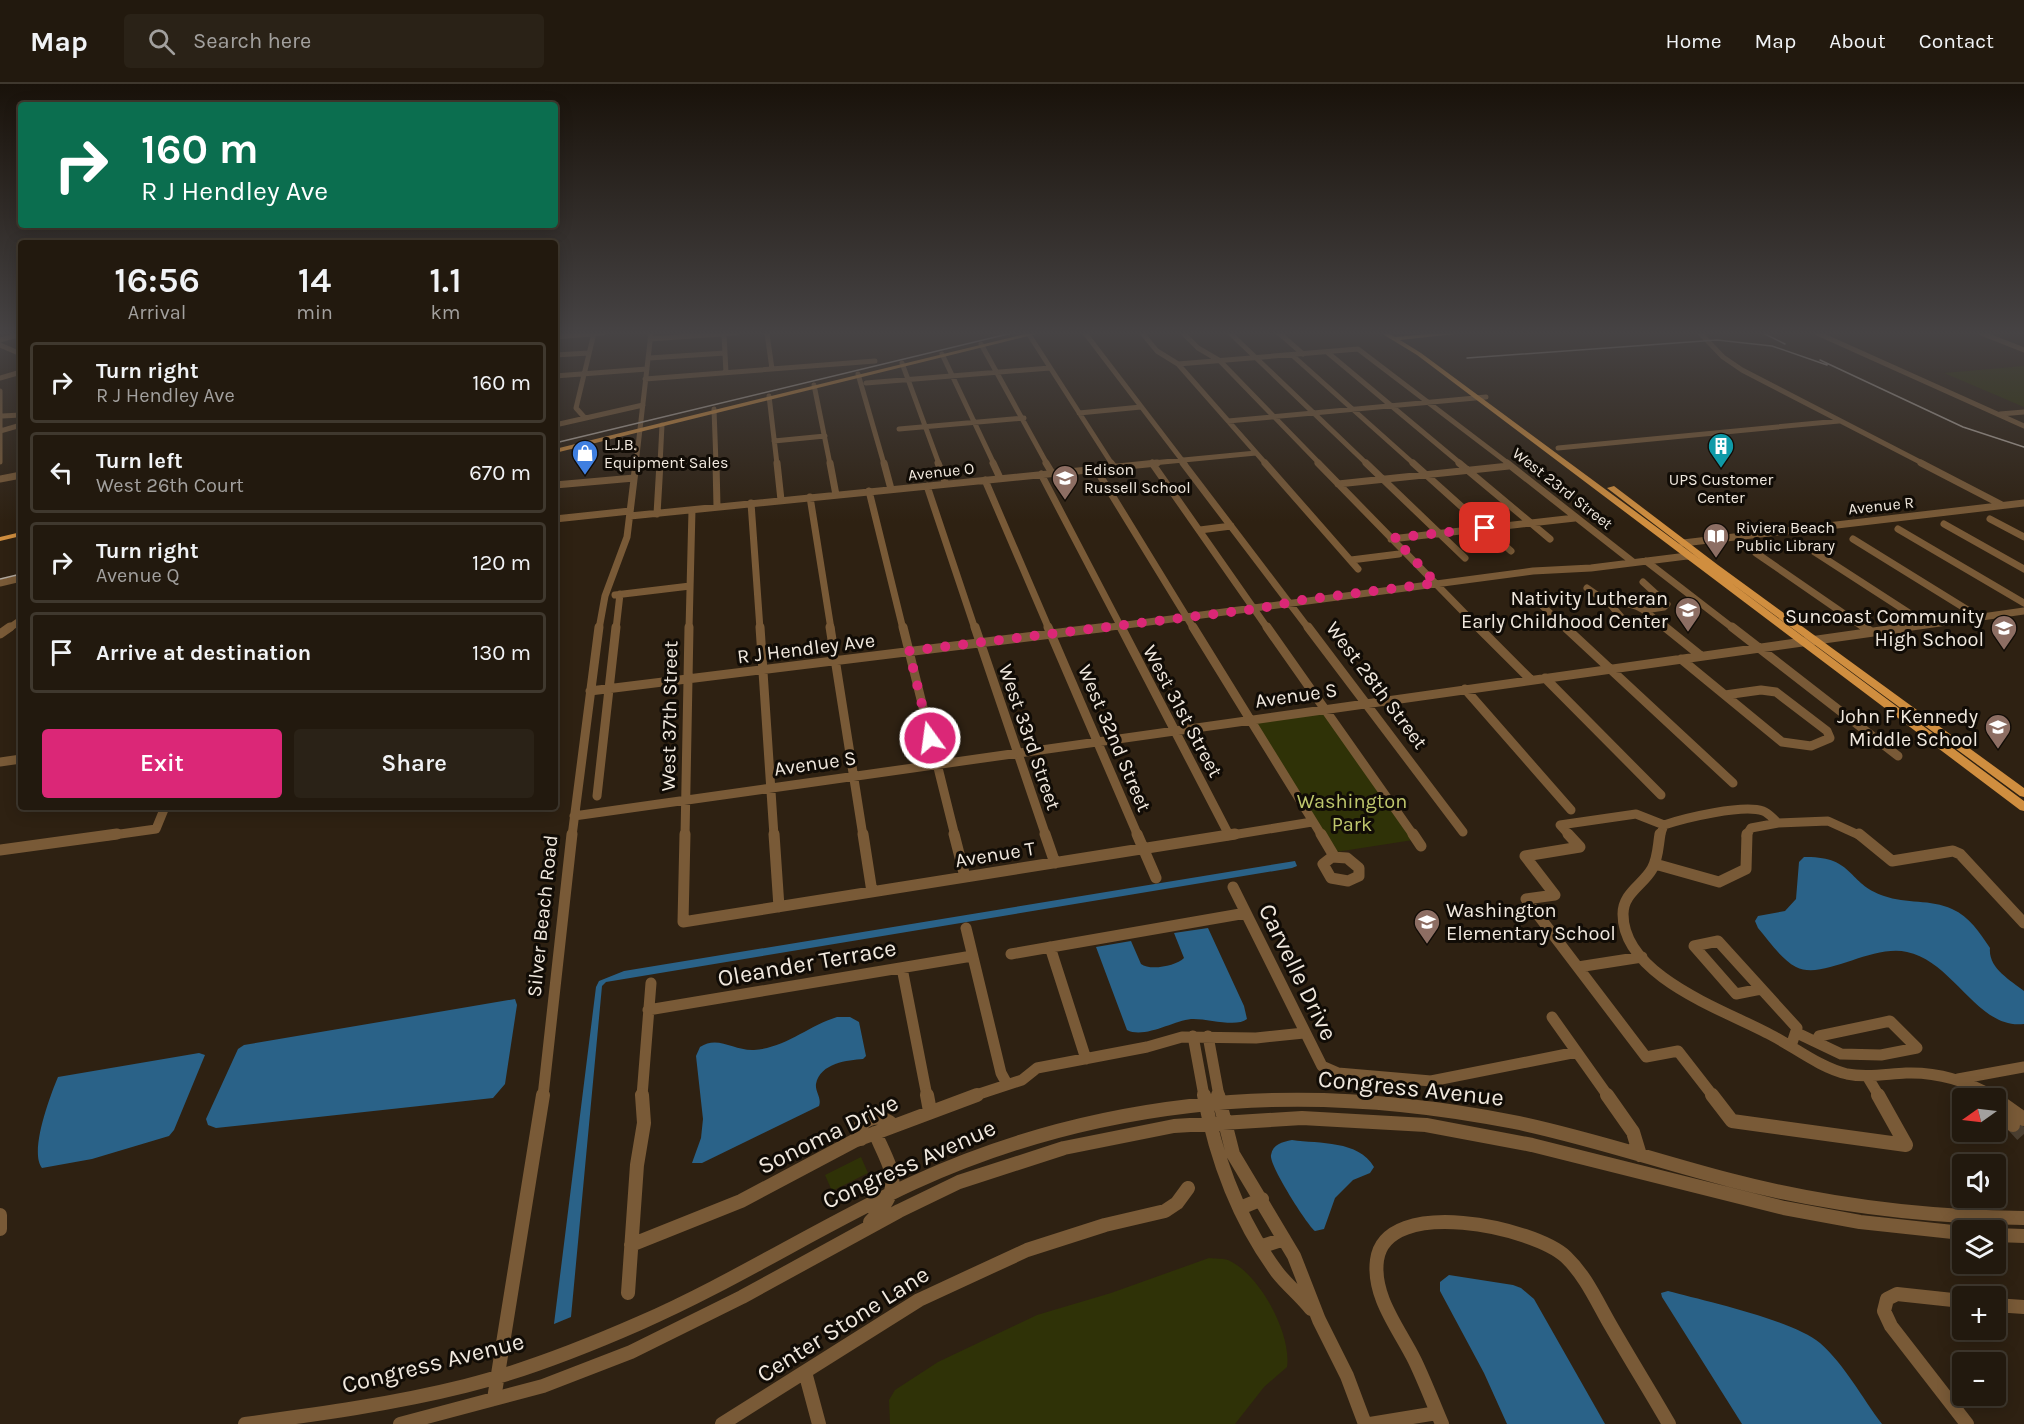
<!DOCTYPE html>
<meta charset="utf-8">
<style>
body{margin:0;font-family:Karla,sans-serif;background:#2a2217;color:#f1f3f6;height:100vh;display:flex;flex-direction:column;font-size:22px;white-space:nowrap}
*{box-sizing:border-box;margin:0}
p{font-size:20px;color:#a2a09e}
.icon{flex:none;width:33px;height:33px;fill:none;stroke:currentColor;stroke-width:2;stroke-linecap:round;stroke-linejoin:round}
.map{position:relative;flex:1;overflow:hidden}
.side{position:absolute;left:18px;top:156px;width:540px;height:570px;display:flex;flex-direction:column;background:#22190e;border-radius:6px;box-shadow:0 3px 15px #0003,0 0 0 2px #3f382e}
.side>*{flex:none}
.banner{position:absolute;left:18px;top:18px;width:540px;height:126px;border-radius:6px;box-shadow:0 3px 15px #0003,0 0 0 2px #3f382e;background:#0b6e4f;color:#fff;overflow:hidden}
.needle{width:39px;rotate:256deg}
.tools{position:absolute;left:1952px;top:1004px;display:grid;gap:12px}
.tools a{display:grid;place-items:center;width:54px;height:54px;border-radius:6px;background:#22190e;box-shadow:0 3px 15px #0003,0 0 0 2px #3f382e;font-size:30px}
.pin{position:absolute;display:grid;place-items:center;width:51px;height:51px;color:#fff;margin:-26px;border-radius:12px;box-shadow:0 3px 9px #0006}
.me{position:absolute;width:66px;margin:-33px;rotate:346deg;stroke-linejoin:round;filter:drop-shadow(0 0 4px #0008)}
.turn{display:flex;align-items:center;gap:21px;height:126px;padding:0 24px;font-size:27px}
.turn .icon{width:78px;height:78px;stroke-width:2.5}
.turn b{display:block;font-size:42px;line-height:51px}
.eta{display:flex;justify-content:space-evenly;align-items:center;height:102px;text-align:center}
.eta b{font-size:36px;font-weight:600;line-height:42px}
.cta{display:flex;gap:12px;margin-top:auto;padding:12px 24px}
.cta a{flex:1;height:69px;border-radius:6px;background:#db2777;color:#fff;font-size:24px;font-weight:600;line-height:69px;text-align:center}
.cta a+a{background:#2a2217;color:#f1f3f6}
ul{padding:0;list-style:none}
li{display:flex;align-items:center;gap:18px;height:81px;margin:0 12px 9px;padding:0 12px;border:3px solid #3f382e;border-radius:6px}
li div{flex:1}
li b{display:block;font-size:22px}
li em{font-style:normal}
header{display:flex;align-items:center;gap:36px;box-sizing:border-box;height:84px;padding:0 30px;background:#22190e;border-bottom:2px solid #3f382e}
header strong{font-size:28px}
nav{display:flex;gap:33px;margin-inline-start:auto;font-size:21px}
.search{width:420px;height:54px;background:#2a2217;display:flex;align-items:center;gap:15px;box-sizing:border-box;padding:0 21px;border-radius:6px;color:#a2a09e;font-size:22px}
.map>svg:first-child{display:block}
</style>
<header>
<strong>Map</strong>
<div class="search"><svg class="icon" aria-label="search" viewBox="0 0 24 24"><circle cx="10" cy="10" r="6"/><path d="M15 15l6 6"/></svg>Search here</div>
<nav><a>Home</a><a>Map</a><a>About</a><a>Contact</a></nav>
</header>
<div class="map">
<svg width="2024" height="1340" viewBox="0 0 2024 1340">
<rect width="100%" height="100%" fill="#2e2112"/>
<!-- green -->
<path fill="#2f3207" d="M2024,282V323L1944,289Z
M1325,629L1413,756L1336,768L1256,639Z
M861,1073L868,1089L832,1107L825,1091Z
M1209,1174C1215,1175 1222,1174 1228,1176C1259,1189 1292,1250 1287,1283L1264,1303L1235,1340H890L889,1316L895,1306L938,1278L1037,1231L1111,1209Z"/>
<!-- water -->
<path fill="#2a6288" d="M1804,773C1855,772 1846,799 1884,812C1906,820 1931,815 1952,825C1970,833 1979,848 1990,864C1988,884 2010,896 2024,907V940C1978,946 1953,877 1907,868C1871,860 1823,897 1796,883C1781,875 1769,857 1758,844L1755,837L1758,832L1785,827L1796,815L1799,778Z
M1295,777L1297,782L1292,784L606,898L602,902L571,1233L554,1240L596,903L599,897L624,887Z
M1208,844L1244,922L1247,935C1236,944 1207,934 1191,935C1173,937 1144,955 1127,946L1096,863L1131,857L1141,880C1150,887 1176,882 1184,874L1174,849Z
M515,915L517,921L505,1000L493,1014L216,1044L208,1041L206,1035L238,965L244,961Z
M837,933H850L859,938L866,972L863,975C848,976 820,979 816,1000C815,1008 822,1014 819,1022L702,1079H692L701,1054L703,1035L696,972L700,963C718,951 734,967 754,966C785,964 808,942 837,933Z
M199,969L205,971L174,1046L169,1052L92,1075L42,1084C29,1068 50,1012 58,993Z
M1292,1056C1320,1060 1358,1056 1374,1083L1370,1089L1353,1096L1335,1114L1324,1145L1315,1147C1306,1139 1269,1081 1271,1071C1273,1060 1282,1058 1292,1056Z
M1449,1191L1513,1201L1521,1204L1534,1215L1605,1340H1507L1484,1289L1440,1207V1198Z
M1668,1207C1705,1217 1793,1236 1820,1259C1845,1281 1862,1314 1882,1340H1742L1662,1213L1661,1209Z"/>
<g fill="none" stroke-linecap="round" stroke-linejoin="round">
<!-- minor-tunnel -->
<path stroke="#4b3f31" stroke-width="14" stroke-dasharray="14 7" stroke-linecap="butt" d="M2013,1041L2024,1053"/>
<!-- minor-far4 -->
<path stroke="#795a37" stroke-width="5" d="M767,249L772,285
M1028,249L1112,380
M1085,249L1185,380
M1142,249L1157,267L1178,280L1266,380
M1183,249L1198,264L1222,278
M1230,249L1367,380
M1279,249L1303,270
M1700,249L1723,273L1742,286L1924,380
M1817,249L2024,342
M1981,249L2024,266
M724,250L726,289
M555,253L603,249
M650,255L736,249
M0,256L21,250
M981,260L1047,380
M0,261L21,270
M1327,268L1461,380
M942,270L994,380
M555,271L589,269
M1292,271L1414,380
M649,274L725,269
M1220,277L1320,380
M902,279L939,380
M1178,280L1358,265L1509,380
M858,290L884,380
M555,292L647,285
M0,294L21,288
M645,295L875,277
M866,299L1050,284
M814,301L830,380
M0,307V378
M769,312L777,380
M714,325L716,380
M1079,329L1141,323
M2000,330L2024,328
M2,332L21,331
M585,334L576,324L594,249
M1228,337L1486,313
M555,341L643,321
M899,345L1024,334
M0,347L21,341
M774,357L825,352
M1558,364L1839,337
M636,380L651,249
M660,380L662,341
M1142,380L1256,369"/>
<!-- minor-far3 -->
<path stroke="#795a37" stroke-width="7" d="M716,379L717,423
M777,379L781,416
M830,379L836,411
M884,379L891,405
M938,379L946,400
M993,379L1000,394
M1046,379L1052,389
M1111,379L1114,383
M1152,379L1268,545
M1183,379L1309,545
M1265,379L1358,485
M1318,379L1480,545
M1366,379L1465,474
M1413,379L1511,467
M1459,379L1550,455
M1507,379L1633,478
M1921,379L2002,421
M1096,385L1194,545
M1041,390L1122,545
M0,395L21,391
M985,396L1049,545
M1338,400L1509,382
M555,401L634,394
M927,402L975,545
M869,407L903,545
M810,413L831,545
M751,419L760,545
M657,430L660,379
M630,432L1157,379
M555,435L630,427
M1990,435L2024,453
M1944,440L2024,485
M1898,445L2024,519
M1200,446L1231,442
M1391,455L1575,434
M1853,455L1979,533
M1683,459L2024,419
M1804,461L1926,540
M1756,469L1866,545
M1351,476L1399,470
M1646,477L1734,545
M1643,498L1667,520L1664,523L1645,526
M0,499L21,494
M1587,504L1610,520L1628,541
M615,511L690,502
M1535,515L1567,545
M1610,520C1638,516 1646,528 1667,545
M8,545L21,536
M599,545L605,512L627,453L636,379
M616,545L620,510
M689,545L692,426
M1096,545L1533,487L1591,484L1687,472L1694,474
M1898,545L2024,527"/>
<!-- minor-far2 -->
<path stroke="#795a37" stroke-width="9" d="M760,543L774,752
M830,543L863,752
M903,543L955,752
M975,543L1046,752
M1048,543L1138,752
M1121,543L1229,751
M1193,543L1322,752
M1267,543L1414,752
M1308,543L1463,748
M1478,543L1531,596
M1565,543L1733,699
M1665,543L1701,572
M1732,543L1898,672
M1864,543L1871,548
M0,550L10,543
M1681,575L1782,658L1811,662L1830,654L1827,647L1776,608L1761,606L1725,611
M1545,594L1661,711
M1465,605L1571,726
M590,607L1108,543
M0,678L21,675
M597,712L616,543
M574,732L1909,543
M106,752L156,745L165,723
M572,752L599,543
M685,752L689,543
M1226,752L1312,738
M1570,752L1560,741L1636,730L1664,741
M1660,752L1664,741C1685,734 1743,720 1763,727C1769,729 1773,735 1778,739L1828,737L1861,752
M1746,752L1751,744L1778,739"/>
<!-- minor-far1 -->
<path stroke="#795a37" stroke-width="11" d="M685,750L683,838L1235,750
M774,750L779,823
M863,750L872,808
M954,750L965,793
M1045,750L1055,779
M1137,750L1156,794
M1321,750L1334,772
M1413,750L1421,762
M1568,750L1580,763L1525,772L1555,811L1526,815L1646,973L1678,967L1713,1012
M1660,750C1658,762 1658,775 1652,785C1643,801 1623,809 1623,830C1623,893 1725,926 1771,951C1796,964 1819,983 1847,990C1867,994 1886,990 1906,989C1936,988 1967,997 1993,1012
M1859,750L1892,777L1953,767L1960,770L2024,839
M0,766L117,750
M1332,773L1347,774L1359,784V792L1348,797L1331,794L1323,780Z
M1655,780L1719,798L1746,785L1747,750
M1233,803L1322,982L1338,989L1431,997L1577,968
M966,844L1001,989L1007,1000
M1050,863L1086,975
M1011,870L1246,829
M1578,883L1642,873
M902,884L927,1012
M1761,905L1736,910L1694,862L1718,857L1797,944L1791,962
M648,926L972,872
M1552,933L1608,1012
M1797,949L1841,970L1881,971L1917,964L1890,937L1819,952L1816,958
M1193,952L1204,1012
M1208,952L1219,1012
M1867,992L1879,1012
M1958,995L2024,983
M543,1012L572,750
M642,1012L651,899
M973,1012L1022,996L1037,984L1147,963L1182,953L1256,954L1304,949"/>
<!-- minor -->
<path stroke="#795a37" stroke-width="14" d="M927,1011L930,1027
M1204,1011C1216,1075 1238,1135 1277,1188C1287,1201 1301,1212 1311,1225
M1218,1011L1233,1070L1294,1172L1319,1236L1347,1292L1365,1340
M1607,1011L1633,1048L1640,1071
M1712,1011L1732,1037L1906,1061L1878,1011
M1990,1011L2024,1035
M1995,1023L2013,1041
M861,1055V1041C872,1031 882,1032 893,1041
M1245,1122L1262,1115
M0,1131V1145
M870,1138C905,1103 893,1089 875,1049
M1995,1151L2024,1152
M631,1161L741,1117L854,1057L977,1011
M1266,1161L1284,1155
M628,1209L637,1081L644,1039L642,1011
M1962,1217L1897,1210L1887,1215L1884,1227L1891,1242L1967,1340
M1995,1221L2024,1223
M805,1288L819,1340
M494,1315L543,1011
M245,1340C319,1330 393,1320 465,1302C525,1287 583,1264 640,1239C734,1198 820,1142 913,1099C1000,1059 1095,1033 1190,1022C1298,1009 1408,1017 1514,1038C1587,1053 1657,1077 1730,1096C1826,1121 1924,1133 2024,1134
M400,1340L543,1302L631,1268L742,1213L899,1127L959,1098L1064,1064L1174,1042L1302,1034L1426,1041L1532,1061L1784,1124L1860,1138L1962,1149
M722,1340L919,1216L1027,1166L1105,1141L1165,1127L1177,1119L1188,1104
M1370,1340L1437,1329
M1442,1340C1433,1319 1425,1298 1415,1277C1400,1246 1372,1213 1377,1176C1386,1111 1534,1143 1566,1173C1586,1192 1597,1218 1611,1242C1630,1275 1650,1307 1669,1340"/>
<!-- major -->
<path fill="#d08e3f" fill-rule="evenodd" d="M1029,249H1040L555,369V365Z
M1381,249H1388L1395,253L1439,249H1464L1400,256L1421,269L1701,476L1607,404L1614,402L1718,481L2024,704V713L2020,712L1731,499L2024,717V727L2020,726L1417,271Z
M21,448V452L0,457V453Z"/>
<!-- rail -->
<path stroke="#b2a89d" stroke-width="1.5" d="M1763,249L1785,260
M1467,274L1717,256L1772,262L1827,281
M1820,276L1963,343L2024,363
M555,359L1012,249
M0,495L21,490"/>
</g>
<!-- sky -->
<linearGradient id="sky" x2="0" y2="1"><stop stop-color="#19120a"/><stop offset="0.57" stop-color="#464344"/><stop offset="1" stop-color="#464344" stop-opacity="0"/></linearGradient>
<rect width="2024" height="437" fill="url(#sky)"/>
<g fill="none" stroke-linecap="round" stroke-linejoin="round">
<!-- route -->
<path stroke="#db2777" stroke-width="10" stroke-dasharray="0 18" d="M930,654L909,567L1256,525L1302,516L1436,499L1394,454L1485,444"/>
</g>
<!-- icons -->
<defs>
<g id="building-pin" transform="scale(1.35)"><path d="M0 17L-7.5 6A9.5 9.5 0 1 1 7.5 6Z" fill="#0f9aa8" stroke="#110c06"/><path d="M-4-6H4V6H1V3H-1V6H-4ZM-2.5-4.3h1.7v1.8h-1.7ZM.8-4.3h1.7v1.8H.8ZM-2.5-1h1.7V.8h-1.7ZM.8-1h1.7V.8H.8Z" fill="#fff"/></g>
<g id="shop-pin" transform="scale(1.35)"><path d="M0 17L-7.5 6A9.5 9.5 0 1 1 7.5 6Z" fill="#3f7fe0" stroke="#110c06"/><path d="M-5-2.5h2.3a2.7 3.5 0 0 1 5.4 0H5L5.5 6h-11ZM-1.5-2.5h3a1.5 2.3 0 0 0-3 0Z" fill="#fff"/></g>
<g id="school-pin" transform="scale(1.35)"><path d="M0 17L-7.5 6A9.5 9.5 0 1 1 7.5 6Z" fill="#8d6e63" stroke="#110c06"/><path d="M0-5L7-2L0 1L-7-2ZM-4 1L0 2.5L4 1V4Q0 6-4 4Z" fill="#fff"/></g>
<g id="library-pin" transform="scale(1.35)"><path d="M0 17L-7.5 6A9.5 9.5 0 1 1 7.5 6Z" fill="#8d6e63" stroke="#110c06"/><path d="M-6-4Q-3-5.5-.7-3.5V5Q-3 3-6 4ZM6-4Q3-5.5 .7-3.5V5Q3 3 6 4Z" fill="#fff"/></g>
</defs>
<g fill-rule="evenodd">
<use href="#building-pin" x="1721" y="362"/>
<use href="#shop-pin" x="585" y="369"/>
<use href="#school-pin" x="1065" y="394"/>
<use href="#library-pin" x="1716" y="452"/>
<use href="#school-pin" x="1688" y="526"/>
<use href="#school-pin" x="2004" y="544"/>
<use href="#school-pin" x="1998" y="643"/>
<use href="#school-pin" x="1427" y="838"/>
</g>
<g text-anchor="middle" stroke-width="6" stroke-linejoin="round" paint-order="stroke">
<!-- far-poi labels -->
<g font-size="16" fill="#f0e8de" stroke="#110c06" text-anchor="start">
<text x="604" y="366">L.J.B.<tspan x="604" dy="18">Equipment Sales</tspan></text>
<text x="1084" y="391">Edison<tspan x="1084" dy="18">Russell School</tspan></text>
<text x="1721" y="401" text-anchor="middle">UPS Customer<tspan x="1721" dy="18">Center</tspan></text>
<text x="1736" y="449">Riviera Beach<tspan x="1736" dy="18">Public Library</tspan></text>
</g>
<!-- far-street labels -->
<g font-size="16" fill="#f0e8de" stroke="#110c06">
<text transform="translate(941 387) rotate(-6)" y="6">Avenue O</text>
<text transform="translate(1563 404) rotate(38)" y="6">West 23rd Street</text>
<text transform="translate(1881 421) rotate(-6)" y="6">Avenue R</text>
</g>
<!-- poi labels -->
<g font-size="20" fill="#f0e8de" stroke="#110c06" text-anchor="end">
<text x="1668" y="521">Nativity Lutheran<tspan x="1668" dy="23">Early Childhood Center</tspan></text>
<text x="1984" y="539">Suncoast Community<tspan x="1984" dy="23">High School</tspan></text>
<text x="1978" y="639">John F Kennedy<tspan x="1978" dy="23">Middle School</tspan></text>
<text x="1446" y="833" text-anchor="start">Washington<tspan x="1446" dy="23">Elementary School</tspan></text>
</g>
<!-- street labels -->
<g font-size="20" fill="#f0e8de" stroke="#110c06">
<text transform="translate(806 564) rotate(-7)" y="7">R J Hendley Ave</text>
<text transform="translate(1377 601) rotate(53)" y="7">West 28th Street</text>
<text transform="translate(1296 611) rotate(-8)" y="7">Avenue S</text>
<text transform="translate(1183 627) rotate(62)" y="7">West 31st Street</text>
<text transform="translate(669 632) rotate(-89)" y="7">West 37th Street</text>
<text transform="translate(1030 653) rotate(71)" y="7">West 33rd Street</text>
<text transform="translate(1115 654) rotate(67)" y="7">West 32nd Street</text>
<text transform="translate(815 679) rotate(-8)" y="7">Avenue S</text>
<text transform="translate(995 770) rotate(-9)" y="7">Avenue T</text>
<text transform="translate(542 832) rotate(-84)" y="7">Silver Beach Road</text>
</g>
<!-- park labels -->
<g font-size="20" fill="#bfc76d" stroke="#110c06">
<text x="1352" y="724">Washington<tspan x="1352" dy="23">Park</tspan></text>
</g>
<!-- near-street labels -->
<g font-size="24" fill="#f0e8de" stroke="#110c06">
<text transform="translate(807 879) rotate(-10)" y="8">Oleander Terrace</text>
<text transform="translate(1298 888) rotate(64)" y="8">Carvelle Drive</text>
<text transform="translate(1411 1004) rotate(6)" y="8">Congress Avenue</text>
<text transform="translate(828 1050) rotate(-26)" y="8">Sonoma Drive</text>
<text transform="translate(909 1080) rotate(-24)" y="8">Congress Avenue</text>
<text transform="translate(843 1240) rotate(-32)" y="8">Center Stone Lane</text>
<text transform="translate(433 1279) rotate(-14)" y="8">Congress Avenue</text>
</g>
</g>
</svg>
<div class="tools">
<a><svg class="needle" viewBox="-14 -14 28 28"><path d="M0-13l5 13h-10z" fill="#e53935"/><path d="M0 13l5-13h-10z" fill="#a2a09e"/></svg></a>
<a><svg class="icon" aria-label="sound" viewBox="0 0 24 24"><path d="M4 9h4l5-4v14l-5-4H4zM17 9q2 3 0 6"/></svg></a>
<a><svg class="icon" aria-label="layers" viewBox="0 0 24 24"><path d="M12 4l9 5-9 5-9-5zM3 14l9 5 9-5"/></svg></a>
<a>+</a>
<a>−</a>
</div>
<div class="pin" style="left:1485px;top:444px;background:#d93025"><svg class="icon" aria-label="arrive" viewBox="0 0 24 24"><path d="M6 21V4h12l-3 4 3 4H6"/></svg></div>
<svg class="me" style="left:930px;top:654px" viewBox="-20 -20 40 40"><circle r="17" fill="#db2777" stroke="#fff" stroke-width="3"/><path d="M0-11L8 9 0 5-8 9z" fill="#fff"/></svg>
<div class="banner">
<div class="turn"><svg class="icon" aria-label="right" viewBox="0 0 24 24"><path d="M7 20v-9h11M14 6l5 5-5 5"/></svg><div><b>160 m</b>R J Hendley Ave</div></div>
</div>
<section class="side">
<div class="eta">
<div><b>16:56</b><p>Arrival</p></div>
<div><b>14</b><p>min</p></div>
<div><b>1.1</b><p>km</p></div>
</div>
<ul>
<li><svg class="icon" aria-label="right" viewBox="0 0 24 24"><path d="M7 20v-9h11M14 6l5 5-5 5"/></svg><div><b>Turn right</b><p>R J Hendley Ave</p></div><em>160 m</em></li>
<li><svg class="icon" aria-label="left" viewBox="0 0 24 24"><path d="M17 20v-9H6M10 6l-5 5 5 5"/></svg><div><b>Turn left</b><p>West 26th Court</p></div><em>670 m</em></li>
<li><svg class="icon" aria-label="right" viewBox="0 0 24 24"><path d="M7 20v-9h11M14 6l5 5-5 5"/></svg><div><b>Turn right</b><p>Avenue Q</p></div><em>120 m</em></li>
<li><svg class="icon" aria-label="arrive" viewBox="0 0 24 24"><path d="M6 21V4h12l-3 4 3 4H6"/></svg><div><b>Arrive at destination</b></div><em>130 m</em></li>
</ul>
<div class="cta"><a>Exit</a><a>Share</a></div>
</section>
</div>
